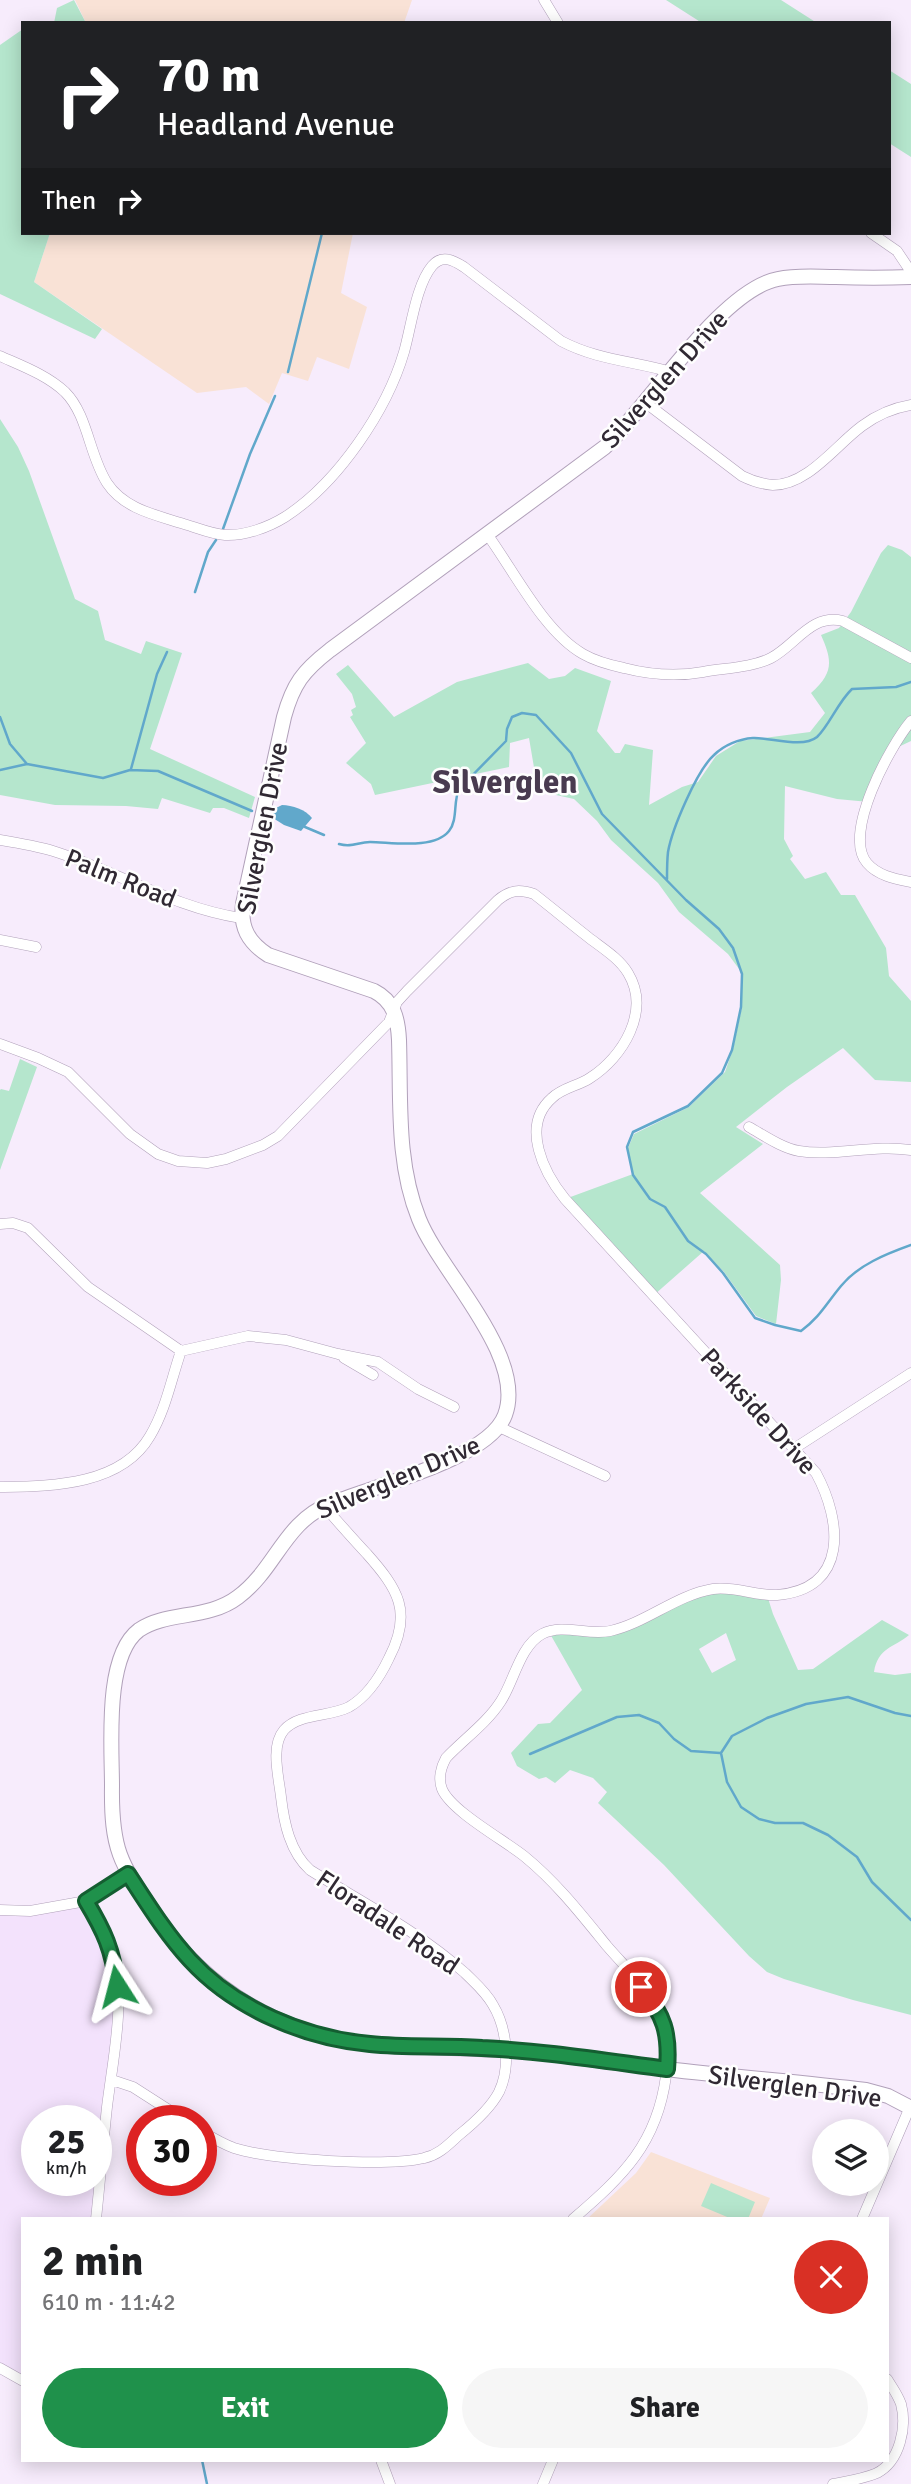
<!DOCTYPE html>
<meta charset="utf-8">
<style>
body{margin:0;font-family:Signika,sans-serif;background:#f6f6f6;color:#202124;height:100vh;display:flex;flex-direction:column;font-size:26px;white-space:nowrap}
*{box-sizing:border-box;margin:0}
p{font-size:23px;color:#757577}
.icon{flex:none;width:38px;height:38px;fill:none;stroke:currentColor;stroke-width:2;stroke-linecap:round;stroke-linejoin:round}
.map{position:relative;flex:1;overflow:hidden}
.details{position:absolute;left:21px;top:2217px;width:868px;height:245px;display:flex;flex-direction:column;background:#fff;border-radius:0px;box-shadow:0 4px 18px #0003}
.details>*{flex:none}
.guide{position:absolute;left:21px;top:21px;width:870px;height:214px;border-radius:0px;box-shadow:0 4px 18px #0003;background:#202124;color:#fff;overflow:hidden}
.fabs{position:absolute;left:812px;top:2119px;display:grid;gap:14px}
.fabs a{display:grid;place-items:center;width:77px;height:77px;border-radius:50%;background:#fff;box-shadow:0 4px 18px #0003;font-size:35px}
.speed{position:absolute;left:21px;top:2105px;display:flex;gap:14px;font-size:35px;font-weight:700;text-align:center}
.speed>*{display:grid;place-content:center;width:91px;height:91px;border-radius:50%;background:#fff;box-shadow:0 4px 18px #0003;line-height:1}
.speed small{font-size:18px;font-weight:400}
.speed .limit{border:10px solid #d22;background:#fff;color:#111}
.pin{position:absolute;display:grid;place-items:center;width:60px;height:60px;color:#fff;margin:-30px;border:4px solid #fff;border-radius:50%;box-shadow:0 2px 7px #0007}
.me{position:absolute;width:77px;margin:-38px;rotate:351deg;stroke-linejoin:round;filter:drop-shadow(0 0 5px #0008)}
.turn{display:flex;align-items:center;gap:24px;height:147px;padding:0 21px;font-size:32px}
.turn .icon{width:91px;height:91px;stroke-width:2.5}
.turn b{display:block;font-size:49px;line-height:60px}
.then{display:flex;align-items:center;height:66px;padding:0 21px;background:#0003;gap:14px;font-size:26px}
.round{display:grid;place-items:center;flex:none;width:74px;height:74px;border-radius:37px;background:#f6f6f6}
.overview{display:flex;align-items:center;justify-content:space-between;height:119px;padding:0 21px}
h1{font-size:42px;font-weight:800;line-height:52px}
.primary-button{display:flex;gap:14px;margin-top:auto;padding:14px 21px}
.primary-button a{flex:1;height:80px;border-radius:42px;background:#1f914b;color:#fff;font-size:28px;font-weight:800;line-height:80px;text-align:center}
.primary-button a+a{background:#f6f6f6;color:#202124}
.map>svg:first-child{display:block}
</style>
<div class="map">
<svg width="911" height="2484" viewBox="0 0 911 2484">
<rect width="100%" height="100%" fill="#f7ecfc"/>
<!-- built -->
<path fill="#f3e2fc" fill-rule="evenodd" d="M86,1901L101,1924L118,1987L96,2219H23V2381L0,2369V1910ZM37,2121H96V2180H37Z"/>
<!-- education -->
<path fill="#f9e2d6" d="M75,0H412L404,23H86Z
M50,233H353L341,293L367,307L349,369L317,357L308,381L282,373L269,404L246,387L197,393L34,282Z
M651,2152L770,2198L761,2219H587L636,2173Z"/>
<!-- green -->
<path fill="#b5e6cd" fill-rule="evenodd" d="M74,0L86,23H54L57,8Z
M666,0H781L817,23H702Z
M23,29V233H50L34,282L102,329L95,339L0,294V45Z
M889,70L911,84V157L889,143Z
M0,419L18,447L29,471L75,599L98,611L105,640L141,654L146,641L182,653L150,749L255,797L249,818L224,808H213L210,813L162,798L158,809L126,806L55,805L0,795Z
M888,545L902,550L911,557V741L892,750L869,802L837,799L785,786L784,839L793,856L790,859L805,879L826,872L841,895H855L886,948L889,976L911,1001V1082L875,1080L843,1048L787,1087L736,1127L763,1144L700,1193L780,1265L781,1280L776,1324L756,1316L724,1272L704,1251L654,1295L565,1199L633,1174L628,1148L634,1134L689,1107L725,1072L733,1049L742,1007V973L728,954L679,912L658,883L611,840L597,821L574,799L538,791L529,738L510,743L509,767L375,795L371,784L346,763L366,743L350,717L353,715L351,710L356,707L352,694L336,674L348,665L394,717L457,682L528,663L549,679L565,676L575,668L611,681L597,731L615,753H620L625,744L653,750L649,805L682,787L698,782L716,756L740,741L810,732L825,713L811,693C833,673 833,662 821,635L839,628L851,612L881,553Z
M20,1059L37,1067L0,1170V1090L1,1089L9,1091Z
M706,1591L767,1595L773,1614L798,1670L813,1669L882,1620L909,1635C894,1648 878,1647 874,1672L895,1675L911,1673V2015L853,2000L784,1979L767,1972L749,1956L664,1865L598,1803L607,1792L593,1778L570,1770L555,1783L546,1777L539,1779L517,1766L511,1753L538,1724L550,1723L582,1690L549,1632L597,1633ZM726,1633L736,1660L712,1673L699,1649Z
M711,2183L755,2202L748,2219H732L701,2206Z"/>
<!-- water -->
<path fill="#61a8cb" d="M282,805C292,805 306,810 312,818L301,831L284,825L273,818V814L276,808Z"/>
<g fill="none" stroke-linecap="round" stroke-linejoin="round">
<!-- stream -->
<path stroke="#61a8cb" stroke-width="2.5" d="M288,372L322,233
M223,529L250,454L275,396
M195,592L208,552L216,540
M0,717L10,744L27,764L103,778L130,770L158,771L252,811
M131,769L157,674L167,652
M0,770L27,764
M305,827L324,835
M339,844C352,848 358,842 370,842C391,842 434,850 449,831C458,820 453,802 459,789L506,741L507,729L512,717L522,713L536,715L571,753L602,814L686,900L719,929L733,948L742,974L741,1007L732,1050L722,1073L688,1106L633,1132L627,1147L633,1175L650,1199L665,1207L688,1241L706,1254L723,1273L755,1318L775,1325L801,1331C820,1317 826,1304 841,1286C858,1265 886,1254 911,1245
M667,879C667,870 667,861 668,852C672,829 697,770 714,755C724,745 739,739 753,738C770,737 802,749 817,737C829,726 838,702 852,689L896,687L911,682
M911,1716L895,1713L848,1697L806,1704L767,1718L732,1736L721,1753L727,1782L741,1807L759,1819L775,1823H803L828,1835L857,1857L872,1882L911,1920
M530,1754L617,1717L639,1715L659,1723L674,1739L691,1751L720,1753
M202,2460L207,2484"/>
<!-- street casing -->
<g stroke="#b1a1ba" stroke-width="11">
<path id="street" d="M544,0L558,23
M871,233L897,251L911,272
M0,356C22,366 47,375 65,392C88,415 89,455 107,483C124,509 156,515 184,524C198,528 211,534 225,535C245,536 269,527 285,517C338,483 387,410 404,352C411,328 416,285 432,266C442,254 453,260 464,267L561,341C597,360 633,361 671,372
M646,403L742,476C752,481 762,484 773,485C808,485 836,445 862,426C877,415 893,408 911,405
M487,534C514,571 544,632 583,654C595,661 610,665 624,668C651,675 675,677 703,672C724,668 751,668 771,658C796,645 811,613 843,621L911,658
M911,721C890,746 842,834 867,863C878,876 896,879 911,882
M0,840C18,843 36,846 53,851C117,871 174,908 241,918
M0,940L36,947
M0,1044L38,1058L68,1072L130,1134L158,1154L178,1161L207,1163L226,1159L263,1145L278,1136L389,1022L397,1002L407,991L498,900C510,890 519,889 534,894C552,908 570,923 588,937C602,948 619,958 628,973C651,1011 623,1057 590,1078C578,1086 562,1088 552,1098C520,1126 544,1173 565,1199L816,1473C842,1521 849,1589 777,1595C755,1596 735,1586 713,1589C676,1595 646,1623 610,1631C588,1636 563,1623 542,1634C520,1646 514,1681 501,1701C487,1723 464,1739 446,1758C441,1767 438,1779 442,1789C451,1811 504,1840 524,1856C556,1882 581,1914 607,1946C625,1967 648,1988 660,2013C669,2032 669,2055 666,2076C657,2144 623,2176 573,2219
M749,1127C765,1136 782,1148 799,1151C834,1157 874,1144 911,1150
M0,1224L13,1223L28,1228L88,1287L181,1351L248,1336L286,1340L338,1354L378,1362L418,1389L454,1407
M344,1358L373,1375
M499,1427L605,1476
M795,1448L911,1373
M0,1487C51,1486 121,1486 150,1436C166,1409 171,1380 181,1351
M86,1901C95,1917 105,1931 111,1948C127,1998 113,2057 107,2107C103,2144 100,2182 96,2219
M0,1910L30,1911L86,1901L128,1874
M112,2080L133,2087L186,2121
M201,2131C211,2137 223,2144 234,2148C271,2160 387,2167 424,2158C439,2155 449,2144 459,2135C474,2123 490,2109 499,2092C511,2067 507,2028 493,2005C486,1992 475,1983 465,1973C418,1931 363,1903 310,1870C290,1852 284,1823 281,1797C279,1778 270,1746 284,1730C299,1713 330,1717 349,1707C368,1696 380,1677 389,1658C413,1612 398,1589 367,1554C352,1538 338,1522 324,1506
M862,2219L910,2107
M0,2368L23,2381
M381,2460L390,2484
M543,2484L553,2460
M833,2484C848,2481 863,2479 877,2473C900,2461 907,2427 901,2404C898,2395 892,2387 887,2379"/>
</g>
<!-- secondary casing -->
<g stroke="#b1a1ba" stroke-width="16">
<path id="secondary" d="M911,277C886,278 861,278 836,277C817,277 797,275 778,279C721,290 650,404 605,447L330,650C303,671 293,684 284,717L243,904C240,927 248,942 268,955L374,991C394,1001 398,1019 399,1040C401,1101 396,1162 419,1219C440,1272 527,1356 505,1415C489,1459 373,1486 330,1504C284,1522 276,1569 238,1597C208,1620 166,1611 139,1630C104,1656 112,1746 112,1786C111,1852 121,1864 157,1917C205,1990 284,2036 371,2044C428,2049 486,2047 543,2053C584,2058 625,2064 666,2069C733,2077 799,2082 866,2090L888,2096L911,2108"/>
</g>
<!-- street -->
<use href="#street" stroke="#fff" stroke-width="10"/>
<!-- secondary -->
<use href="#secondary" stroke="#fff" stroke-width="14"/>
</g>
<g fill="none" stroke-linecap="round" stroke-linejoin="round">
<!-- route casing -->
<g stroke="#145e31" stroke-width="18">
<path id="route" d="M117,1986C113,1950 104,1931 86,1901L128,1874C147,1903 166,1934 190,1960C235,2009 305,2038 370,2044C407,2048 445,2045 482,2048C544,2051 606,2061 667,2069C670,2033 664,2015 641,1987"/>
</g>
<!-- route -->
<use href="#route" stroke="#1f914b" stroke-width="12"/>
</g>
<g text-anchor="middle" stroke-width="5" stroke-linejoin="round" paint-order="stroke">
<!-- street labels -->
<g font-size="26" fill="#302933" stroke="#fefefe">
<text transform="translate(664 379) rotate(-48)" y="9">Silverglen Drive</text>
<text transform="translate(262 828) rotate(-79)" y="9">Silverglen Drive</text>
<text transform="translate(121 878) rotate(22)" y="9">Palm Road</text>
<text transform="translate(759 1411) rotate(48)" y="9">Parkside Drive</text>
<text transform="translate(398 1477) rotate(-23)" y="9">Silverglen Drive</text>
<text transform="translate(388 1922) rotate(34)" y="9">Floradale Road</text>
<text transform="translate(795 2086) rotate(8)" y="9">Silverglen Drive</text>
</g>
<!-- district labels -->
<g font-size="33" font-weight="bold" fill="#493b50" stroke="#fefefe">
<text x="505" y="793">Silverglen</text>
</g>
</g>
</svg>
<div class="fabs">
<a><svg class="icon" aria-label="layers" viewBox="0 0 24 24"><path d="M12 4l9 5-9 5-9-5zM3 14l9 5 9-5"/></svg></a>
</div>
<div class="speed"><div>25<small>km/h</small></div><div class="limit">30</div></div>
<div class="pin" style="left:641px;top:1987px;background:#d93025"><svg class="icon" aria-label="arrive" viewBox="0 0 24 24"><path d="M6 21V4h12l-3 4 3 4H6"/></svg></div>
<svg class="me" style="left:117px;top:1986px" viewBox="-20 -20 40 40"><path d="M0-17L14 15 0 8-14 15z" fill="#1f914b" stroke="#fff" stroke-width="4"/></svg>
<div class="guide">
<div class="turn"><svg class="icon" aria-label="right" viewBox="0 0 24 24"><path d="M7 20v-9h11M14 6l5 5-5 5"/></svg><div><b>70 m</b>Headland Avenue</div></div>
<div class="then">Then<svg class="icon" aria-label="right" viewBox="0 0 24 24"><path d="M7 20v-9h11M14 6l5 5-5 5"/></svg></div>
</div>
<section class="details">
<div class="overview"><div><h1>2 min</h1><p>610 m · 11:42</p></div><a class="round" style="background:#d93025;color:#fff"><svg class="icon" aria-label="close" viewBox="0 0 24 24"><path d="M6 6l12 12M18 6L6 18"/></svg></a></div>
<div class="primary-button"><a>Exit</a><a>Share</a></div>
</section>
</div>
